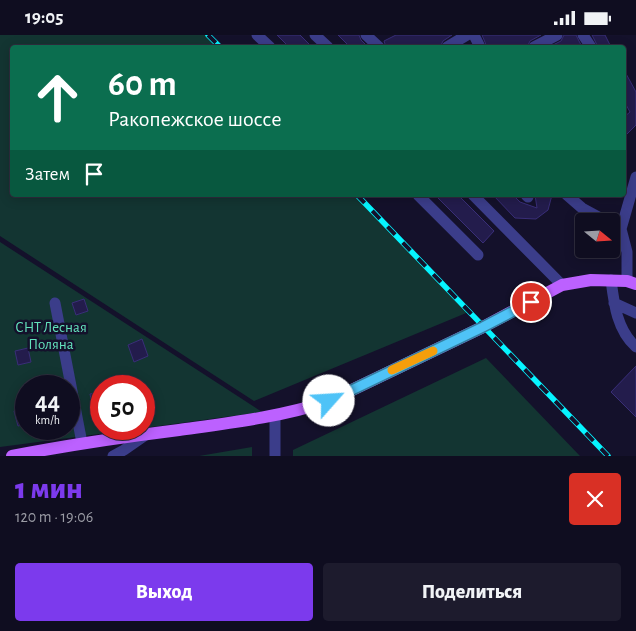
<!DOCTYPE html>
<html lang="ru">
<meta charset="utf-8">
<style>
body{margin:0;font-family:"Alegreya Sans",sans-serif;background:#1d1b2d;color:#f1f3f6;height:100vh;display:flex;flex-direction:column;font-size:19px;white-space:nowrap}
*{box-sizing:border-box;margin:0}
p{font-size:16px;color:#9b9ca5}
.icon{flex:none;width:28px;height:28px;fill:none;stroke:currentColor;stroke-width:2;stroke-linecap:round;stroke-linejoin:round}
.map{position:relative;height:421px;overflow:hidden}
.side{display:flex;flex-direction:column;background:#0f0d20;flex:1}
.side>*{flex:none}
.hud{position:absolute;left:10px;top:10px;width:616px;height:152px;border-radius:5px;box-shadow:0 2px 12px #0003,0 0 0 1px #2f2d3e;background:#0b6e4f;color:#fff;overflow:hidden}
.needle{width:32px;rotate:108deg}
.fabs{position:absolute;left:575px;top:178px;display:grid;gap:10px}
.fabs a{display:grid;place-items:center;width:45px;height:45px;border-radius:5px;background:#0f0d20;box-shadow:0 2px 12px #0003,0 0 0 1px #2f2d3e;font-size:25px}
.speed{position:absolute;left:15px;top:340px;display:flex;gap:10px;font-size:25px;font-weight:700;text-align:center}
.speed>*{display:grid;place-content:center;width:65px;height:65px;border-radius:50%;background:#0f0d20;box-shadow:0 2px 12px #0003,0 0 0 1px #2f2d3e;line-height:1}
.speed small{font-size:12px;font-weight:400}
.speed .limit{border:8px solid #d22;background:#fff;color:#111}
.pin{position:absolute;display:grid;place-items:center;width:42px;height:42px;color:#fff;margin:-21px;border:2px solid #fff;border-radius:50%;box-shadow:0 1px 5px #0007}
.me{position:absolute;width:55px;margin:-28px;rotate:64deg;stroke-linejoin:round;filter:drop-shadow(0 0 4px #0008)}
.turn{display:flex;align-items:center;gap:18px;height:105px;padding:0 15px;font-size:22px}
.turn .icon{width:65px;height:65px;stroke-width:2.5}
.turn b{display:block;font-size:35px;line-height:42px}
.then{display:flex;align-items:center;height:48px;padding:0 15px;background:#0003;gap:10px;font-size:19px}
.round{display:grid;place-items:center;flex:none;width:52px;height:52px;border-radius:5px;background:#1d1b2d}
.summary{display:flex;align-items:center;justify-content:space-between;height:85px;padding:0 15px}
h1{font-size:30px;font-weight:800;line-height:38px;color:#7c3aed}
.button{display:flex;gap:10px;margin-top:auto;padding:10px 15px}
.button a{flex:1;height:58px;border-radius:5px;background:#7c3aed;color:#fff;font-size:20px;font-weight:800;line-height:58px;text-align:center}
.button a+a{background:#1d1b2d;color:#f1f3f6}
.status{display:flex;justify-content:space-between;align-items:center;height:35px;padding:0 25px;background:#0f0d20;direction:ltr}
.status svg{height:14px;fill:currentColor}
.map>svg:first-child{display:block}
</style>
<div class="status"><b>19:05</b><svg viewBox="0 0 49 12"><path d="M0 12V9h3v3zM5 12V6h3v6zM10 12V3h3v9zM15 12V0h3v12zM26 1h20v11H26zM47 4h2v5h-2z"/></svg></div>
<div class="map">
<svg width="636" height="421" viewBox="0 0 636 421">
<rect width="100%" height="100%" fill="#14112b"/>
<!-- green -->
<path fill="#133532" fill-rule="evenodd" d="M0,0H208L220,12H12V160H360L471,276L254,366L0,201Z
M0,207L262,377L144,393V351H101V394H137L0,412ZM26,351H69V394H26Z
M486,323L580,421H293V415Z
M252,412V421H199Z"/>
<!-- building -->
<path fill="#231c4c" stroke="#392e78" d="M277,0H300L312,12H289Z
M338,0H359L361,5L368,12H350Z
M396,0H452L443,6L440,12H386L384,6Z
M482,0H541L530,6L527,12H487Z
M564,0H576L582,12H549L561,6Z
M592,0H605L611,12H598Z
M624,35L636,57V90L624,102V82L630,77L624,66Z
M435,160H458L494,196L483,208Z
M493,160H513L520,167L537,173L535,160H552L548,175L536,184L515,183Z
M84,264L88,276L76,280L72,268Z
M142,304L148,321L134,327L128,310Z
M28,313L31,327L18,330L15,316Z
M636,331V382L611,357Z
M101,357V373L93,374L90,359Z
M26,373V389L18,391L14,376Z"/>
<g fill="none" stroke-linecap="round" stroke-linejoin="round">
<!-- minor -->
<path stroke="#3b3d8a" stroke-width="11" d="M257,0L270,12
M315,0L328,12
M366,0L379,12
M474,0L480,12
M583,0L591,12
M447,12L467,0
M534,12L557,0
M418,160L478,220
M473,160L562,250
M526,160L528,162
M567,160L582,173L606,186
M611,189L621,194L627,217V246
M621,194L636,142
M611,245C614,269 617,295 636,312
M55,268L82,408
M614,268L636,278
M275,380V421
M113,421L124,415L147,399"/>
<!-- major -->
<path stroke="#bc61ff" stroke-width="12" d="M12,421C68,410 123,402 179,395C229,388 281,382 329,366L483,292L562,250L591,245L627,246L636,249"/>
<!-- rail casing -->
<g stroke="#06f4ff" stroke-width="5.5">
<path id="rail" d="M208,0L220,12
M357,160L608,421"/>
</g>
<!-- rail -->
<use href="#rail" stroke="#14112b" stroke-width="4" stroke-dasharray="11" stroke-linecap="butt"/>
</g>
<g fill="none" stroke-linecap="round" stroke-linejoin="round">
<!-- route casing -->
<g stroke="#337fa1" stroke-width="12">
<path id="route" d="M329,366L483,292L531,267"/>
</g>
<!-- route -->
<use href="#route" stroke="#4fc3f7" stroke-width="9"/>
<!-- slow -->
<path stroke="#f59e0b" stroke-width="9" d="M392,335L433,316"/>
</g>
<g text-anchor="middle" stroke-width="5" stroke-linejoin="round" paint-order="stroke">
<!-- park labels -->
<g font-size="15" fill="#63e2bc" stroke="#14112b">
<text x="51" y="297">СНТ Лесная<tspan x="51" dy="17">Поляна</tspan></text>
</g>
</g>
</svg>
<div class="fabs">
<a><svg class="needle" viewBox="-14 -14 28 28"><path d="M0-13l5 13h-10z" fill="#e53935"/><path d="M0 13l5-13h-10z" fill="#9b9ca5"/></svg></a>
</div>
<div class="speed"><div>44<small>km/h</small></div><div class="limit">50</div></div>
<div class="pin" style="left:531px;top:267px;background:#d93025"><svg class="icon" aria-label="arrive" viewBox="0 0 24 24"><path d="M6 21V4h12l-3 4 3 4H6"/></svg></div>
<svg class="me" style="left:329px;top:366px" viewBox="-20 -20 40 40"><circle r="19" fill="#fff"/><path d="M0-13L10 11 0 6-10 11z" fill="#4fc3f7"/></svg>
<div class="hud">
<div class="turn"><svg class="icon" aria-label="ahead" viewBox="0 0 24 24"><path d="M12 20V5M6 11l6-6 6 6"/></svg><div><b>60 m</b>Ракопежское шоссе</div></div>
<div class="then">Затем<svg class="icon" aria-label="arrive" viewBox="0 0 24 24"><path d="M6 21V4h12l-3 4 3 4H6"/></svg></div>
</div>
</div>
<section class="side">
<div class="summary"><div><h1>1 мин</h1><p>120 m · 19:06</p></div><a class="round" style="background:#d93025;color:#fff"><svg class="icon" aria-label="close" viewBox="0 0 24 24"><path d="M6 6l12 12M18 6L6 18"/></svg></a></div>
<div class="button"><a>Выход</a><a>Поделиться</a></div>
</section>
